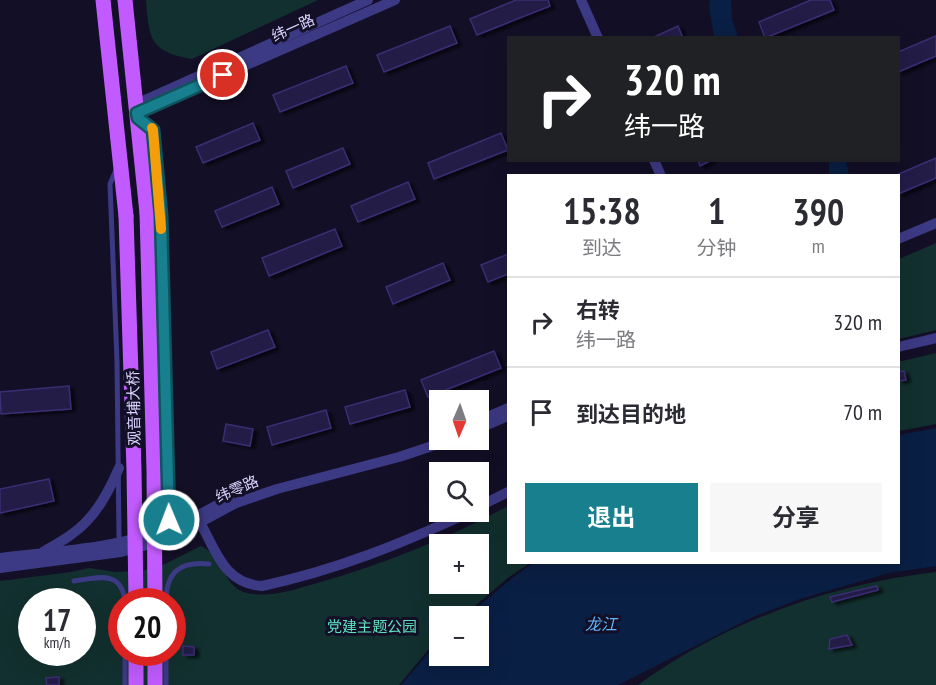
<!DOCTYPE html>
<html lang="zh">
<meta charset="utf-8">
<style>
body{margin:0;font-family:"PT Sans Narrow","Noto Sans SC",sans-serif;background:#f7f7f7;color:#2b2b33;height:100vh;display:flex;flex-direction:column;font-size:22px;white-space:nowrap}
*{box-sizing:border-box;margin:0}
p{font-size:20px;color:#7c7c81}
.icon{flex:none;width:33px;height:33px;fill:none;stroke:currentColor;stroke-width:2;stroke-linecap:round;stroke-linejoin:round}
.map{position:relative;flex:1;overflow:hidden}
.drawer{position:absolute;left:507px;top:174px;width:393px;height:390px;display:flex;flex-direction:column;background:#fff;border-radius:0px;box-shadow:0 6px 24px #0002}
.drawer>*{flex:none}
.guide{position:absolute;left:507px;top:36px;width:393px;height:126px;border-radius:0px;box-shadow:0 6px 24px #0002;background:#202124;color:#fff;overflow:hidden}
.needle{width:39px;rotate:182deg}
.fabs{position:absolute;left:429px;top:390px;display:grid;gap:12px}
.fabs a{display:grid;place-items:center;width:60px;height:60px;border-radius:0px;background:#fff;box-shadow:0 6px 24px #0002;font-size:30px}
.speed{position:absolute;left:18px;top:588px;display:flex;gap:12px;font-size:30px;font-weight:700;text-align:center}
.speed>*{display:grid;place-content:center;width:78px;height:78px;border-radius:50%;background:#fff;box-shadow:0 6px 24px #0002;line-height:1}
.speed small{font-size:15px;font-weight:400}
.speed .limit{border:9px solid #d22;background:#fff;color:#111}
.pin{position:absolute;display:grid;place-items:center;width:51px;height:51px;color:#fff;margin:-26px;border:3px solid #fff;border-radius:50%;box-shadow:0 2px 6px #0007}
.me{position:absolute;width:66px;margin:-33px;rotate:359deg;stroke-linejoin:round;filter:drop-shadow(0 0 4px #0008)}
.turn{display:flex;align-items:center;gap:21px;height:126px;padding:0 18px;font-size:27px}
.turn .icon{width:78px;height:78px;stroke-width:2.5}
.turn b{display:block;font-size:42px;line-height:51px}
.eta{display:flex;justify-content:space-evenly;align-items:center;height:102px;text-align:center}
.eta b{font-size:36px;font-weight:700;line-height:42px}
.button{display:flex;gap:12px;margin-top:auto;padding:12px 18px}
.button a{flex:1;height:69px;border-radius:0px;background:#187f8f;color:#fff;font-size:24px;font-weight:700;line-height:69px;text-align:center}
.button a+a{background:#f7f7f7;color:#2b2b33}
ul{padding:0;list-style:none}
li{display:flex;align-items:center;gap:18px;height:90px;padding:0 18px;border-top:2px solid #e1e1e2}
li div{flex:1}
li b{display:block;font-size:22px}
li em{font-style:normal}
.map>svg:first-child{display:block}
</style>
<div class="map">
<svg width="936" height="685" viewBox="0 0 936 685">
<defs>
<filter id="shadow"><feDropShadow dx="4.5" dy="2.5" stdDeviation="1.5" flood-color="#0009"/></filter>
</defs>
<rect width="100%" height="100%" fill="#130f26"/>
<!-- green -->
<path fill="#12302f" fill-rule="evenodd" d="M146,0H318L192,59C150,52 149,39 146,0Z
M936,243V330L899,339V259Z
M936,353V424L899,431L898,362Z
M508,506V562L530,563L509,577L463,616H440L439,637L399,685H0V581L71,572L89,568L116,572L146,570L165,564L201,546C223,555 223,588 247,593C269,598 293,590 314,584C381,565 447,539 508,506ZM440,544H478V584H440ZM32,602H82V652H32ZM122,602H172V652H122Z
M936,572V685H638C725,622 830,584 936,572Z"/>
<!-- water -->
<path fill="#0a1f44" d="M710,0H731L732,19L738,37H714L709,6Z
M829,161H846L849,175H829Z
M936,428V566L889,573L800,599L753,617L618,685H401L439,641L440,656H478V616H467L511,579L533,563L898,562L899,435Z"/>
<!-- building -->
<path fill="#241b47" stroke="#3b2d73" stroke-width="1.5" filter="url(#shadow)" d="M516,0H548L550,6L477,35L470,19Z
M811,0H830L834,10L765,38L759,22Z
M450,26L457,43L384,72L377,55Z
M678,26L683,38H652Z
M936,36V56L898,72V52Z
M346,66L353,83L280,112L273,95Z
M253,123L260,140L203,163L196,147Z
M501,133L508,150L434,179L428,163Z
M343,148L350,164L293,188L286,171Z
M936,158V178L898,194V176H894Z
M698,160H712L700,166Z
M408,182L415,199L358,222L351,206Z
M272,187L279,204L222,227L215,211Z
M335,229L342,246L269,276L262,258Z
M508,254V274L488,282L481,265Z
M443,263L450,280L393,304L386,287Z
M268,330L275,347L217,369L211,352Z
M494,351L501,368L428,397L421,380Z
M904,371L906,380L898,381V372Z
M69,386L71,409L1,414L0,392Z
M405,390L410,407L350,424L345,407Z
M326,410L331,428L272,445L267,427Z
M226,424L253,429L250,446L223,441Z
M49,479L54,501L0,513V489Z
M877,586L878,590L832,602L830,597Z
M847,635L852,645L829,649L830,639Z
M183,646L194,647V655H183Z
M59,677V685H47L46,678Z"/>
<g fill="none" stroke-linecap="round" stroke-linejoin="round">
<!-- service -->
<path stroke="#3d3a85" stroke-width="5" d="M141,120L153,130L161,216L169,520
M116,170L110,184L117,361L119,537
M74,581C97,578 122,569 125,602
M166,602C166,572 180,561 209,564
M125,652V685
M166,685V652"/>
<!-- minor -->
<path stroke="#3d3a85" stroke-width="10" d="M581,0L598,38
M136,104L368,0
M137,113L395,0
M654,160L661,176
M898,239L936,223
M898,347L936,338
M478,421L508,408
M478,429L508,416
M478,507L508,492
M202,526C217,554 226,584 262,586C336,570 401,544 470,512
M43,552C52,546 63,541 72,534C95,518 108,493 119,468
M0,558C55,551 115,549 167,529C189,521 209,509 229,499
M0,568L121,552L169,539L236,503L277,489L399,457L450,440"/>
<!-- primary -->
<path stroke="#c25bff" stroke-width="15" d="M103,0L126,216
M125,0L147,213
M136,652V685
M155,652V685"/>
<!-- primary-bridge -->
<path stroke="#c25bff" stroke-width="15" d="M147,213L154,470L155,602
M126,216L134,470L136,602"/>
</g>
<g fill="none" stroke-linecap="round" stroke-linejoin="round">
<!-- route casing -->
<g stroke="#10535d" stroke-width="15">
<path id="route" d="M169,520L161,216L153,130L138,118L137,113L223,75"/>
</g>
<!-- route -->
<use href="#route" stroke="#187f8f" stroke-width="10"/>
<!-- slow -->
<path stroke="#f59e0b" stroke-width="10" d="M152,128L153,130L161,229"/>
</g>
<g text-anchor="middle" stroke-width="6" stroke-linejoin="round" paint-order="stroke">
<!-- street labels -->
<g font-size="15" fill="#d9d4ff" stroke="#130f26">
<text transform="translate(293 28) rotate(-24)" y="5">纬一路</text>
<text transform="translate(134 408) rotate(-91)" y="5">观音埔大桥</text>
<text transform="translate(237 489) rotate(-23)" y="5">纬零路</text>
</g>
<!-- park labels -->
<g font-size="15" fill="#5fe0c0" stroke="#130f26">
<text x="372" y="632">党建主题公园</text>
</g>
<!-- water labels -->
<g font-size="16" font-style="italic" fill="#62b6ff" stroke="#130f26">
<text x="601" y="630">龙江</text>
</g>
</g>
</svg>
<div class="fabs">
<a><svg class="needle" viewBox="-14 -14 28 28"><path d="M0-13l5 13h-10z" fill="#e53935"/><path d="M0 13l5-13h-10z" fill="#7c7c81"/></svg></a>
<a><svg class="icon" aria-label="search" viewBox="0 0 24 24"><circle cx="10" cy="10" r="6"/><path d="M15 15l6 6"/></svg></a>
<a>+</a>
<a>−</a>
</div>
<div class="speed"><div>17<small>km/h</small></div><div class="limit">20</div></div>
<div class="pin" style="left:223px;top:75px;background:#d93025"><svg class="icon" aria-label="arrive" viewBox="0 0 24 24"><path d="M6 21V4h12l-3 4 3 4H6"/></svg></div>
<svg class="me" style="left:169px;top:520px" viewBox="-20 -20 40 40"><circle r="17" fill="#187f8f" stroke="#fff" stroke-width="3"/><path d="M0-11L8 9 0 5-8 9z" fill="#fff"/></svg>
<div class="guide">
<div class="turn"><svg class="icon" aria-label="right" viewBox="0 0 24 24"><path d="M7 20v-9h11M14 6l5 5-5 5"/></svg><div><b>320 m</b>纬一路</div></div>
</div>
<section class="drawer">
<div class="eta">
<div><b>15:38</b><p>到达</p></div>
<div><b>1</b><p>分钟</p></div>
<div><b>390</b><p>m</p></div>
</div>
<ul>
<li><svg class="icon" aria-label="right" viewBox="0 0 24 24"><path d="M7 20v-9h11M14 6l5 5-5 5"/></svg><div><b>右转</b><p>纬一路</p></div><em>320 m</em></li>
<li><svg class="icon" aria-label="arrive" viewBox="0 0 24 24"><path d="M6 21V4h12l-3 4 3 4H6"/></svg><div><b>到达目的地</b></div><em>70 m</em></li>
</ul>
<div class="button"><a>退出</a><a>分享</a></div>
</section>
</div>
